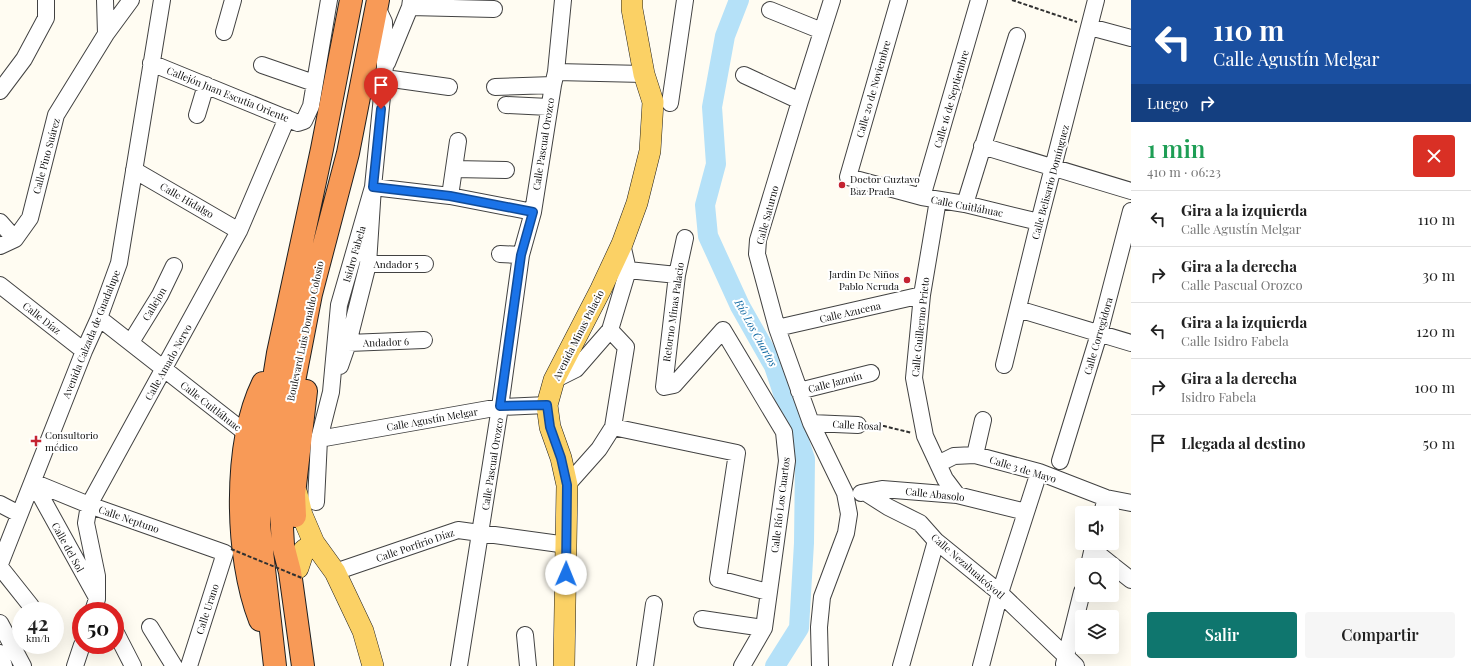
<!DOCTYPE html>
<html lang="es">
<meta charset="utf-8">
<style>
body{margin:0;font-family:"Playfair Display",serif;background:#f6f6f6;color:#222;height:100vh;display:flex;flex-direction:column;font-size:15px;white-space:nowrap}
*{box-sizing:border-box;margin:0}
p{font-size:13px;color:#767676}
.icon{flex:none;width:22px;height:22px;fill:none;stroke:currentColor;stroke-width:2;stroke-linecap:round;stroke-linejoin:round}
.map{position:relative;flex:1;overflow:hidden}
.drawer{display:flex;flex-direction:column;background:#fff;width:340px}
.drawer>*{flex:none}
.hud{background:#1a4fa0;color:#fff;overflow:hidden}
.controls{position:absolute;left:1075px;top:506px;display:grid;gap:8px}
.controls a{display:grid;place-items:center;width:44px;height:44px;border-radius:4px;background:#fff;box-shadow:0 4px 16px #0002;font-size:20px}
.speed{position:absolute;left:12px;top:602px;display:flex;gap:8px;font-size:20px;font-weight:700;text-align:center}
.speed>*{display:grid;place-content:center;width:52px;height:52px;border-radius:50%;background:#fff;box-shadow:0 4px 16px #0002;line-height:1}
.speed small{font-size:10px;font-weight:400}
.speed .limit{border:6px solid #d22;background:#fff;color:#111}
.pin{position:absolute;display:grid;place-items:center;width:34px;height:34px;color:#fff;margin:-41px -17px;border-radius:50% 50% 50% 0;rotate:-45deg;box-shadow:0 0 4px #0007}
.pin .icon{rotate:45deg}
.me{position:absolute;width:44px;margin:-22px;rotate:1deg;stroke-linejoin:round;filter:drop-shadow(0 0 3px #0008)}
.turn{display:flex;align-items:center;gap:14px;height:84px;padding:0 16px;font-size:18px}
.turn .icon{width:52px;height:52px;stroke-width:2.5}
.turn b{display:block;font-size:28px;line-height:34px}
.then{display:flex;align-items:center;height:38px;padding:0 16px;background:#0003;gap:8px;font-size:15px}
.round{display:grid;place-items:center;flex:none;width:42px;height:42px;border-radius:4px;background:#f6f6f6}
.overview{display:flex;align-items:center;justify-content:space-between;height:68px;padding:0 16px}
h1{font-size:24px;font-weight:600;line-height:30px;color:#1e9e55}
.primary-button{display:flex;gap:8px;margin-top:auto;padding:8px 16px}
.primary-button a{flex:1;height:46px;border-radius:4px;background:#0f766e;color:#fff;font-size:16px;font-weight:600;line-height:46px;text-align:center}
.primary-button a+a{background:#f6f6f6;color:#222}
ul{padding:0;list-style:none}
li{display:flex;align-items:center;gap:12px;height:56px;padding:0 16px;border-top:1px solid #e0e0e0}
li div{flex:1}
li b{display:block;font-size:15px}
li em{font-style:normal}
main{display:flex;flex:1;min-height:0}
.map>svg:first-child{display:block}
</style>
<main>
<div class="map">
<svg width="1131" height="666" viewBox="0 0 1131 666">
<rect width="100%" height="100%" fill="#fffcf2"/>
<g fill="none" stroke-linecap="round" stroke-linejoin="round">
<!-- river -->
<path stroke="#b5e1f8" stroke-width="20" d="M739,0L725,36L712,107L716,164L705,205L708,236L740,306L774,366L805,459L804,543L799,628L775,666"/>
<!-- minor casing -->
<g stroke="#424242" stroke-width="18">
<path id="minor" d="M105,0L106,34
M899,0L848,177L922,197L965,204L1039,222
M410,7L494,9
M770,10L822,31
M1090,27L1131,38
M224,32L233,0
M151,63L298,123L304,121L311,106L329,0
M387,63L410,7L411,0
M262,65L314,83
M556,72L644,74
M744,75L800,101
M385,78L449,87
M495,87L553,85
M0,91L24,59L46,18V0
M670,103L685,0
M506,105L549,107
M197,115L206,85
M982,146L1131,191
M454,169L506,170
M134,170L239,231
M450,196L458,141
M922,197L979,0
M938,200L922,295L914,378L925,436L945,479L957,495
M965,204L1017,36
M0,222L15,239
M685,238L677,275L664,387L674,385L723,330L784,432L787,461L764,628L742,666
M0,246L15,239L30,218L56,115L106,34L131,0
M500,254L521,255
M368,264H425
M628,270L677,275
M0,285L84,351
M1018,309L1131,343
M99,318L247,434
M777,328L922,295
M131,342L160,295L174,266
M348,343L424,340
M1004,365L1039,222L1096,0
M340,366L348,343L368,264L373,187L450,196L533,212
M554,380L576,369L610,330L628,270L622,244
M799,391L871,373
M811,423L858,425
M613,427L737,453L718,579L768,592
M319,439L500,407L547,405
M975,455L983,420
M1060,461L1099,334L1131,211
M938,464L954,456L975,455L1039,472L1106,498L1131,503
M33,482L89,505L225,553L189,666
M33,482L96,596
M567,485L599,449L613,427L626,347L610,330
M861,493L882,489L957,495L1026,512
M866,493L888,507L920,523L936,541L1000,593L1076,666
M316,502L319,439L331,392L339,305L373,187L385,66L384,22L377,7
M0,504L19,514
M1102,513L1106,498
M1092,549L1112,565
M0,564L84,351L99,318L119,263L162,0
M1089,565L1094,543
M1112,565L1131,580
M0,567L31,606
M335,572L458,530L567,545
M93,611L97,599V576L86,523L89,505L239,231L287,118
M702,619L764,628
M0,623L23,666
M150,627L174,666
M115,631L133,666
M525,635L528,666
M0,653L4,666
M1064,664L1082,592
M75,666L82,645
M459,666L500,407L521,255L533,212L553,85L556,72L563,0
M645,666L654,604
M820,666L819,627L822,597L846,533L849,514L845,493L811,423L777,328L757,254L758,240L800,101L832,0
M901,666L936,541
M981,666L1000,593L1039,472"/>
</g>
<!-- major casing -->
<g stroke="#202020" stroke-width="22">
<path id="major" d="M297,494L302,515L314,543L335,572L363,631L373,666
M298,568L304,550L314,543
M564,666L567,485L561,458L550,427L547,405L554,380L601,289L622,244L637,203L650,151L653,102L644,74L632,9V0"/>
</g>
<!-- highway casing -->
<g stroke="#202020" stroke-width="24">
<path id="highway" d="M295,516L294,494L306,391
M260,620C235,556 233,445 263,383
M275,666L259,525L261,459L278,353L322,149L351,0
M303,666L290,572L283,545L280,494L283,438L311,294L348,153L378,0"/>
</g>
<!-- path -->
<path stroke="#313131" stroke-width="2" stroke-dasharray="4 2" stroke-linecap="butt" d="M1012,0L1077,22
M871,425L884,426L912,433"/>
<!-- minor -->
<use href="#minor" stroke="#fff" stroke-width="16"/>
<!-- major -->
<use href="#major" stroke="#fbd165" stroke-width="21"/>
<!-- highway -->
<use href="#highway" stroke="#f89a57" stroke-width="22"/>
<!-- path-bridge -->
<path stroke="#313131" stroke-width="2" stroke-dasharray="4 2" stroke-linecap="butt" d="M231,549L302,578"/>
</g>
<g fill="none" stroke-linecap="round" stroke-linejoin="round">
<!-- route casing -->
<g stroke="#114b97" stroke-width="10">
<path id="route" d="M381,109L373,187L450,196L533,212L521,255L500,406L547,405L550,427L561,458L567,485L566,574"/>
</g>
<!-- route -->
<use href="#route" stroke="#1a73e8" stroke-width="7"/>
</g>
<!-- markers -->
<g fill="#c42331" stroke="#fff" stroke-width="1.5">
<circle cx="842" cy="185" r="4"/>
<circle cx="907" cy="280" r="4"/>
<path d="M34 435h4v4h4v4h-4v4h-4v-4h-4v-4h4z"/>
</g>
<g text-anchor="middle" stroke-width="4" stroke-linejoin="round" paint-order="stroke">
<!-- street labels -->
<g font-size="10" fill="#0f0f0f" stroke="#fff">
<text transform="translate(873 89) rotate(-74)" y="4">Calle 20 de Noviembre</text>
<text transform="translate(228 94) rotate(22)" y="4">Callejón Juan Escutia Oriente</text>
<text transform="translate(951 99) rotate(-74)" y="4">Calle 16 de Septiembre</text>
<text transform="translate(543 144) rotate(-81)" y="4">Calle Pascual Orozco</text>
<text transform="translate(46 156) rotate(-75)" y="4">Calle Pino Suárez</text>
<text transform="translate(1050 182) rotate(-75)" y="4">Calle Belisario Domínguez</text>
<text transform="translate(187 200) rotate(30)" y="4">Calle Hidalgo</text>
<text transform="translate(967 206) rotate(11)" y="4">Calle Cuitláhuac</text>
<text transform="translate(767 215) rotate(-75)" y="4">Calle Saturno</text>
<text transform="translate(354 254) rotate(-74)" y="4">Isidro Fabela</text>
<text x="396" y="268">Andador 5</text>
<text transform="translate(154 304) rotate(-60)" y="4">Callejon</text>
<text transform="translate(673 312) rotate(-82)" y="4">Retorno Minas Palacio</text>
<text transform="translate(850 312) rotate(-13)" y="4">Calle Azucena</text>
<text transform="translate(42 318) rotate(38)" y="4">Calle Díaz</text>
<text transform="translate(920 327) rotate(-84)" y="4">Calle Guillermo Prieto</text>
<text transform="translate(305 331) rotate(-78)" y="4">Boulevard Luis Donaldo Colosio</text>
<text transform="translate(91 334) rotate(-68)" y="4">Avenida Calzada de Guadalupe</text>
<text transform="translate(578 335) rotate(-63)" y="4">Avenida Minas Palacio</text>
<text transform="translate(1098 336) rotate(-74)" y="4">Calle Corregidora</text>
<text transform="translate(386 342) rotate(-2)" y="4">Andador 6</text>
<text transform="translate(168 362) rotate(-61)" y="4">Calle Amado Nervo</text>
<text transform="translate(835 382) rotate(-15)" y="4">Calle Jazmín</text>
<text transform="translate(211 406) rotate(38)" y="4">Calle Cuitláhuac</text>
<text transform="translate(432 419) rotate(-10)" y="4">Calle Agustín Melgar</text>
<text transform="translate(857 425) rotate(3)" y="4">Calle Rosal</text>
<text transform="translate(492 464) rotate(-81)" y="4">Calle Pascual Orozco</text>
<text transform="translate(1023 469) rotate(17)" y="4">Calle 3 de Mayo</text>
<text transform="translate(935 494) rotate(6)" y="4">Calle Abasolo</text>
<text transform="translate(780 505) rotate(-83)" y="4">Calle Río Los Cuartos</text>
<text transform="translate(129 519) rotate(19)" y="4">Calle Neptuno</text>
<text transform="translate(415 545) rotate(-19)" y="4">Calle Porfirio Díaz</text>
<text transform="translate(68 547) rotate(61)" y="4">Calle del Sol</text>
<text transform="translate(968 566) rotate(41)" y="4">Calle Nezahualcóyotl</text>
<text transform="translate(207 609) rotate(-72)" y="4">Calle Urano</text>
</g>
<!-- poi labels -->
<g font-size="10" fill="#0f0f0f" stroke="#fff" text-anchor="start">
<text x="850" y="183">Doctor Guztavo<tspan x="850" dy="12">Baz Prada</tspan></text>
<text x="899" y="278" text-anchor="end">Jardin De Niños<tspan x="899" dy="12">Pablo Neruda</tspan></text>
<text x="45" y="439">Consultorio<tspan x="45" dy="12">médico</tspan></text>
</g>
<!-- water labels -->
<g font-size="11" font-style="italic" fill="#146ca5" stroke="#fff">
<text transform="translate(756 333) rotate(61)" y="4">Río Los Cuartos</text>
</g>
</g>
</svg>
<div class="controls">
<a><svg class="icon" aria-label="sound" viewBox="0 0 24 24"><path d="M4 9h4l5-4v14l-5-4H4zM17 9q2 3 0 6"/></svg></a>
<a><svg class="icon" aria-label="search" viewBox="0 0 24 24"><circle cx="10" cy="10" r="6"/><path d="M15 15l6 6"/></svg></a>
<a><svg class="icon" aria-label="layers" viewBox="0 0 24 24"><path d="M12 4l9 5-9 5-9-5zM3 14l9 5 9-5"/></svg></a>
</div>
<div class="speed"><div>42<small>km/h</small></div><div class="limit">50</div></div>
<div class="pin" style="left:381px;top:109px;background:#d93025"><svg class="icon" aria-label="arrive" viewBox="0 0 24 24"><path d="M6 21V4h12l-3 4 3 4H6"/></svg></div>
<svg class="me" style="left:566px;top:574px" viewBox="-20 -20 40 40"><circle r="19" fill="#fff"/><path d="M0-13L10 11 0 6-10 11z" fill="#1a73e8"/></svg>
</div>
<section class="drawer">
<div class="hud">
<div class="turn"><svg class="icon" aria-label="left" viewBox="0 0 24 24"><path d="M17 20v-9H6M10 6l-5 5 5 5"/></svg><div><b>110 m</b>Calle Agustín Melgar</div></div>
<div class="then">Luego<svg class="icon" aria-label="right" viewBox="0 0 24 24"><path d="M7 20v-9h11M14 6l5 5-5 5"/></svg></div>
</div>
<div class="overview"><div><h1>1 min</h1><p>410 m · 06:23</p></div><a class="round" style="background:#d93025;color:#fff"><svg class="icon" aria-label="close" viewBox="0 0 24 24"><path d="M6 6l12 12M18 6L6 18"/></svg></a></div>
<ul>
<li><svg class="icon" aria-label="left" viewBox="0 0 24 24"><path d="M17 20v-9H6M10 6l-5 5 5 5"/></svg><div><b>Gira a la izquierda</b><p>Calle Agustín Melgar</p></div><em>110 m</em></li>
<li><svg class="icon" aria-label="right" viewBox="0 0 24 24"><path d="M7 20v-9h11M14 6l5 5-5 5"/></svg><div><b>Gira a la derecha</b><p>Calle Pascual Orozco</p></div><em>30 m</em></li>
<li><svg class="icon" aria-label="left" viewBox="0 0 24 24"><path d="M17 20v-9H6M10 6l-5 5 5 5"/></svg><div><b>Gira a la izquierda</b><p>Calle Isidro Fabela</p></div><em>120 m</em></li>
<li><svg class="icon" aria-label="right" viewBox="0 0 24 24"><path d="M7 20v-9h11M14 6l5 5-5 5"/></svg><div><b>Gira a la derecha</b><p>Isidro Fabela</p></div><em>100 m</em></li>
<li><svg class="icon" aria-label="arrive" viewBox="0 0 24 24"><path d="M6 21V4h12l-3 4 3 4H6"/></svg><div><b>Llegada al destino</b></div><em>50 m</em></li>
</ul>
<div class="primary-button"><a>Salir</a><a>Compartir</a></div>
</section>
</main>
